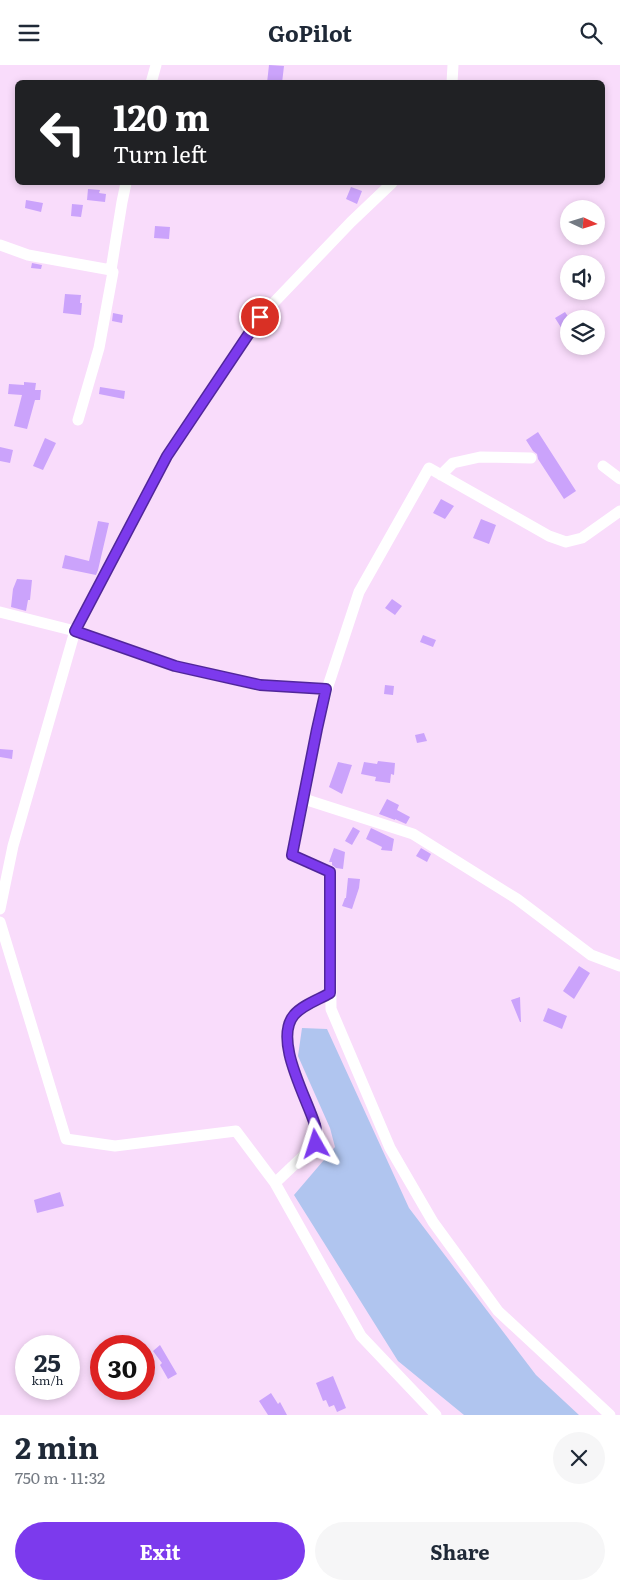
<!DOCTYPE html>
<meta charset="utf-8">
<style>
body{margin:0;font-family:Literata,serif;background:#f6f6f7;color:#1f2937;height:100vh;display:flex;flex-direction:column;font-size:19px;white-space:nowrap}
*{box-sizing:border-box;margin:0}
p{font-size:16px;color:#747a83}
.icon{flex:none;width:28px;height:28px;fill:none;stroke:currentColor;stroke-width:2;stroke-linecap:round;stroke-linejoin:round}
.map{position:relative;height:1350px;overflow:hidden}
.sheet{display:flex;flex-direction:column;background:#fff;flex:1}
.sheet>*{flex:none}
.guide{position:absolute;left:15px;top:15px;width:590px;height:105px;border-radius:8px;box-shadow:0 2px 8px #0003;background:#202124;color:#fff;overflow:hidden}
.needle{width:32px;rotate:94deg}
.buttons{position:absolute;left:560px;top:135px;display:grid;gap:10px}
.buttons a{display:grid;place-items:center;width:45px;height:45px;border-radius:50%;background:#fff;box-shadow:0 2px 8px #0003;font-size:25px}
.speed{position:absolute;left:15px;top:1270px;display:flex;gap:10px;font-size:25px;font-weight:700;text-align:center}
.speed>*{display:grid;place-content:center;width:65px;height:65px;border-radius:50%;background:#fff;box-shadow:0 2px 8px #0003;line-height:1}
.speed small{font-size:12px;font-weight:400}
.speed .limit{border:8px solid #d22;background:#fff;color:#111}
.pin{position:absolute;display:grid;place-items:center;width:42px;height:42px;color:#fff;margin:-21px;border:2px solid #fff;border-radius:50%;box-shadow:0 1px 5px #0007}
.me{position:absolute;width:55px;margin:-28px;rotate:354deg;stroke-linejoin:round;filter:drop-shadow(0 0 4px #0008)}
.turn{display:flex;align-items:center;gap:18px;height:105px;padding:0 15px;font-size:22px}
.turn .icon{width:65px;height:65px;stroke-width:2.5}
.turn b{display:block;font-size:35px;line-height:42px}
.round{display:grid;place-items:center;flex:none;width:52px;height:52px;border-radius:26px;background:#f6f6f7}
.headline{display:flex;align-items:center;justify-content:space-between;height:85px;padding:0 15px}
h1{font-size:30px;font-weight:700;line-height:38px}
.action{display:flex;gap:10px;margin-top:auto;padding:10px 15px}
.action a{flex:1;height:58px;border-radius:30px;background:#7c3aed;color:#fff;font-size:20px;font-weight:700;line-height:58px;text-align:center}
.action a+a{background:#f6f6f7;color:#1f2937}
header{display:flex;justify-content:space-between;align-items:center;height:65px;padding:0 15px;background:#fff;font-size:22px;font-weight:700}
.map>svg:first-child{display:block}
</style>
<header><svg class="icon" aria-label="menu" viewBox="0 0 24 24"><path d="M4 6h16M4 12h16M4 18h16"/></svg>GoPilot<svg class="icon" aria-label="search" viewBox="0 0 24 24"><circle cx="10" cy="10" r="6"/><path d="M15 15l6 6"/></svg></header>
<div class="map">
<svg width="620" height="1350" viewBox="0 0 620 1350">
<rect width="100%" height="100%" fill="#f9dcfb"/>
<!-- water -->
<path fill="#b0c5ef" d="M302,963L327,964L409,1143L536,1310L579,1350H464L398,1296L294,1130L335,1082L330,1063L298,991Z"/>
<!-- building -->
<path fill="#cba3fb" d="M269,0L284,1L282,18H267Z
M351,122L362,126L357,139L346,134Z
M88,124L100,125L99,128L106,129L105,137L87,135Z
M26,135L43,138L41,147L25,143Z
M72,139L83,140L81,152L71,151Z
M155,161L170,162L169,174L154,173Z
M32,198L42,200L41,204L31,203Z
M65,229L81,230L80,238H82L81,250L63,248Z
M565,247L569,253V275L555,253Z
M113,248L123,250L122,258L112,256Z
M24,317L36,318L35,325H41L40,335H35L27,364L14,361L22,330L8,329L9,319L24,320Z
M100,322L125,326L124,334L99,329Z
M538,367L576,426L564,434L538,394L537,389L533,386L526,375Z
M45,373L56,378L43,405L33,401Z
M0,382L13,385L10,398L0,396Z
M441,434L454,441L445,454L433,448Z
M481,454L496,460L489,479L473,473Z
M98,456L109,458L98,505L96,510L62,503L65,490L89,496Z
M17,514L32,515L30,535H28L26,546L11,542L13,524Z
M392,534L402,541L395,550L385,543Z
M423,570L436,575L433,582L420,577Z
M385,620L394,621L393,630L384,629Z
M424,668L427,676L417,678L415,670Z
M0,684L13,685L12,694L0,692Z
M378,696L395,698L394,710L391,709L390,718L375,716L376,712L361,709L364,697L377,699Z
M338,697L352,700L342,729L329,722Z
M387,734L399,740L397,745L410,752L406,759L395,754V755L379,749Z
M353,762L360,766L352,780L345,776Z
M371,763L394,774L392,786L381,785L382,782L366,774Z
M334,783L345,787L343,804L336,803L332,800V797H329Z
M421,783L431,789L427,797L416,791Z
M348,813L360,814L359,823L352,844L342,841L345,833H346Z
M579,901L590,908L574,934L563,926Z
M520,932L521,957H520L511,935Z
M548,943L567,951L562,964L543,956Z
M60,1127L64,1141L37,1148L34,1135Z
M160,1280L177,1309L168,1314L160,1300L162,1298L153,1286Z
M333,1311L346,1343L337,1347L334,1340L329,1342L326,1335L323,1336L316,1318Z
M271,1328L278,1339L280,1337L287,1350H268L259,1336Z"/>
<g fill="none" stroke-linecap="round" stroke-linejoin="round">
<!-- minor -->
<path stroke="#fff" stroke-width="11" d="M151,18L156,0
M452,18L453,0
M0,180L28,190L111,205
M78,355L99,283L113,207L111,205L122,137L126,118
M603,401L620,414
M441,410L453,398L480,392L531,393
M620,446L582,473L566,477L549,471L429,403L359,527L327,624L317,664L304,734L413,769L517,834L591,890L620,901
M0,547L75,566L175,601L259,620L327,624
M304,734L292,790L330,807L331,944L390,1083L433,1157L498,1246L610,1350
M0,844L13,781L75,566L167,391L260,252L351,157L392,118
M0,857L66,1074L115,1081L236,1066L275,1118L361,1271L436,1350
M275,1118L316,1079C316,1073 317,1066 315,1060C307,1033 273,975 294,950C301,942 321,934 331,928"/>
</g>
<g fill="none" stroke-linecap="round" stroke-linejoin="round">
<!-- route casing -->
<g stroke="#51269a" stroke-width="12">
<path id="route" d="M260,252L167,391L75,566L175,601L260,620L326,624L317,664L292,790L330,807V928C320,934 302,940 294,950C273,975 307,1033 315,1060C317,1066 316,1073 316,1079"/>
</g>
<!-- route -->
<use href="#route" stroke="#7c3aed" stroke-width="9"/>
</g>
</svg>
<div class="buttons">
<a><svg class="needle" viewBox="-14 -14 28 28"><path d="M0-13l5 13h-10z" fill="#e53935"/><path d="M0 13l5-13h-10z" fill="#747a83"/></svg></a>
<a><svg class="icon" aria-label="sound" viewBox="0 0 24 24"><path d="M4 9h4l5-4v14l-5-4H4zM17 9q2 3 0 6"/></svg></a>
<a><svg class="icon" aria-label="layers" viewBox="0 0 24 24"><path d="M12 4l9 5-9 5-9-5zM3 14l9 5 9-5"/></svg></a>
</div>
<div class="speed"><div>25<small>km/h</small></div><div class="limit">30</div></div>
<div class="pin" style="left:260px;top:252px;background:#d93025"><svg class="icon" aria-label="arrive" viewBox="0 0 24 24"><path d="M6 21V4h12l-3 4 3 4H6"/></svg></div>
<svg class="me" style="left:316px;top:1079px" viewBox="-20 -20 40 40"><path d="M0-17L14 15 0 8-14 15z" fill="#7c3aed" stroke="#fff" stroke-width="4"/></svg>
<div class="guide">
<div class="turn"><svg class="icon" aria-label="left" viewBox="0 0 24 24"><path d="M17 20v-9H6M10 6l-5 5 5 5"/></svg><div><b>120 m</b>Turn left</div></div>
</div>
</div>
<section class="sheet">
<div class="headline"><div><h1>2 min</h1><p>750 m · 11:32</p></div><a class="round"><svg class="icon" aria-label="close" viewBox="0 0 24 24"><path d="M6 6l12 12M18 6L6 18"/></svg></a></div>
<div class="action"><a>Exit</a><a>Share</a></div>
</section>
